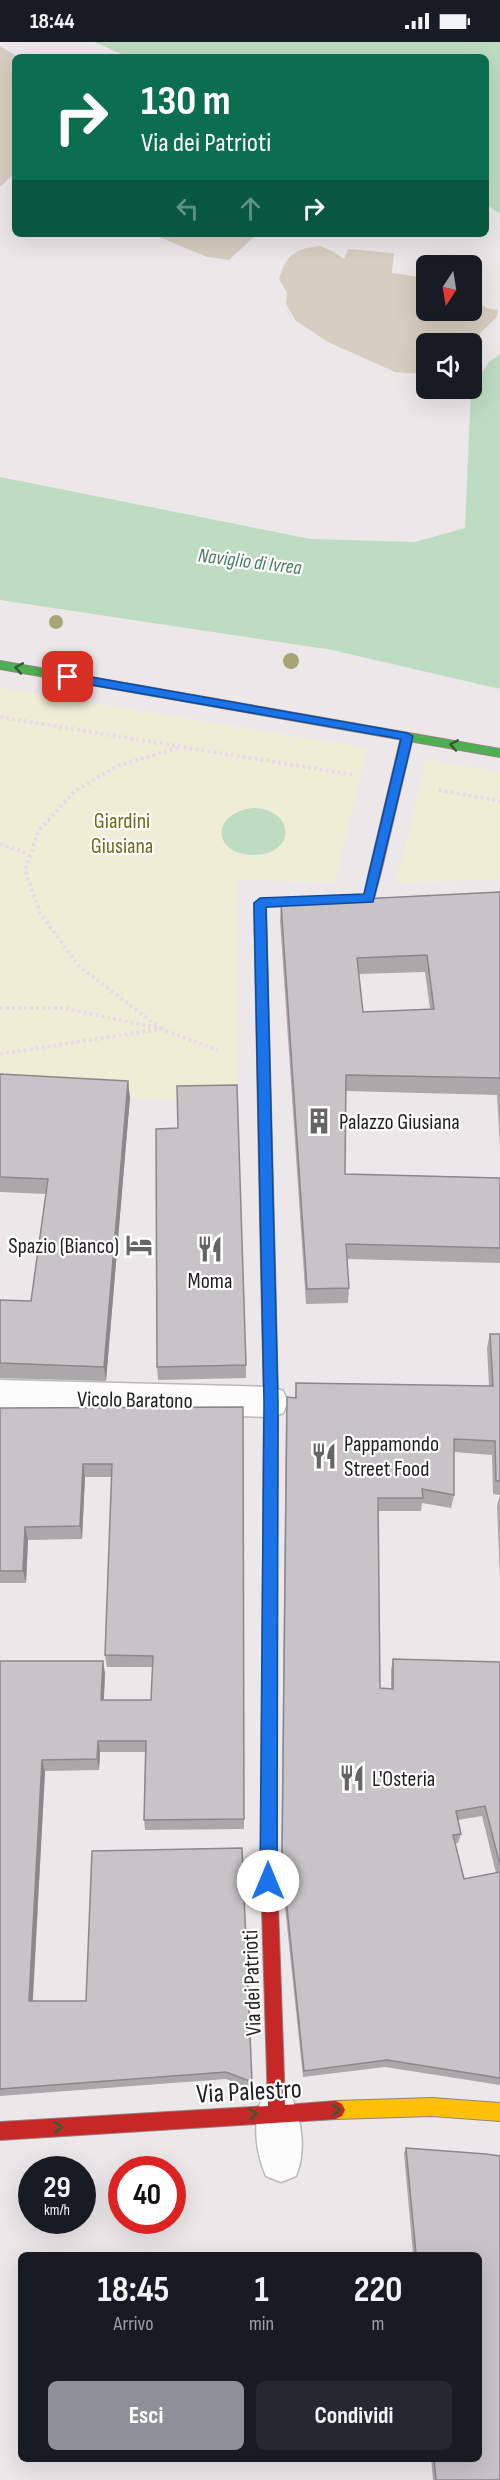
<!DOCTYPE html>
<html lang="it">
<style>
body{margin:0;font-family:"Sofia Sans Condensed",sans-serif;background:#242831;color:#f1f3f6;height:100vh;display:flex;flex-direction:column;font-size:22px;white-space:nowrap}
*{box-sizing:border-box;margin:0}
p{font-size:20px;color:#9ea1a6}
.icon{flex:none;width:33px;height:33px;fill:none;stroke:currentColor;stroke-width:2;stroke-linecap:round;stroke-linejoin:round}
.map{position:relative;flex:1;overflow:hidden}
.side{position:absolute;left:18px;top:2210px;width:464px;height:210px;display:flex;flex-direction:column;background:#171b24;border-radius:9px;box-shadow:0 6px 24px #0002}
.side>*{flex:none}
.top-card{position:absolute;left:12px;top:12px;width:477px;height:183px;border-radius:9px;box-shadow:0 6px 24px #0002;background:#0b6e4f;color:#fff;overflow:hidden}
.needle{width:39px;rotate:192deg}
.controls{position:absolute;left:416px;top:213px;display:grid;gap:12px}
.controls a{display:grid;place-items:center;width:66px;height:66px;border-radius:9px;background:#171b24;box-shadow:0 6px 24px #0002;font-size:30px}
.speed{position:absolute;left:18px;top:2114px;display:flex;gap:12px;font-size:30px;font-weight:700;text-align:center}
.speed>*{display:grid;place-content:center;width:78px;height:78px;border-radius:50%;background:#171b24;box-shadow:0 6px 24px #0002;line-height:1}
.speed small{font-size:15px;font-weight:400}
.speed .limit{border:9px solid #d22;background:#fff;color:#111}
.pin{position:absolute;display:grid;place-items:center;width:51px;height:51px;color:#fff;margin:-26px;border-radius:12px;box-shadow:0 3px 9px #0006}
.me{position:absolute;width:66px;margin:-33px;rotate:0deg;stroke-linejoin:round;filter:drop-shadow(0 0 4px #0008)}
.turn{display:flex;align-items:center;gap:21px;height:126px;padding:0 30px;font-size:27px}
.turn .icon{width:78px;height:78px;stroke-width:2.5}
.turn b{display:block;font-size:42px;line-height:51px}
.lanes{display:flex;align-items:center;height:57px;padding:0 30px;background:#0003;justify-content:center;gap:30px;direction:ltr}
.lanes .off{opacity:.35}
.eta{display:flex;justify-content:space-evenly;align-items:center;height:102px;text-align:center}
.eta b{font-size:36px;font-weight:700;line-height:42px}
.button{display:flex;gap:12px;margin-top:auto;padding:12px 30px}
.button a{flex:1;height:69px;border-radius:9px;background:#8c9099;color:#fff;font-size:24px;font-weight:700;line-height:69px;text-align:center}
.button a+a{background:#242831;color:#f1f3f6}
.status{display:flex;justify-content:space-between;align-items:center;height:42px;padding:0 30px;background:#171b24;direction:ltr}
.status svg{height:16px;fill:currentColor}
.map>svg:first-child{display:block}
</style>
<div class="status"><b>18:44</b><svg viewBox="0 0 49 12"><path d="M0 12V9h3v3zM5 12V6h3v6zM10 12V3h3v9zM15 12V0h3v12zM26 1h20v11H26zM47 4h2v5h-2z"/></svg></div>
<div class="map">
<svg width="500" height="2438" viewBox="0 0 500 2438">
<rect width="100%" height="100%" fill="#ece8ea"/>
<!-- forest -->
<path fill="#d8cdc1" d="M0,4L18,15H15V131L0,145Z
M152,192H257L229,218L207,215Z
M320,204L334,210L344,217L348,207L394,211L392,231L426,236V268H471V254L486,266L498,268L496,276L481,290L475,307L471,308V302H426L425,332L395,330L328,300L296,279L286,262L287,251L279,237C287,212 294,207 320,204Z"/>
<!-- park -->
<path fill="#f0edd7" d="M0,646L367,706L334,841L236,837L237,1058L178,1059L0,1048Z
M426,718L500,730V837L397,841Z"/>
<!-- water -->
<path fill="#bedcc1" d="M94,0H500V172L486,162V15H129Z
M500,312V647L332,608L0,558V435L311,497L415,500L465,486L471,348L489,320Z
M253,766C296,767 296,813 254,813C212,813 210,771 253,766Z"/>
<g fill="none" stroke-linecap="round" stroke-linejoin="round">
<!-- street casing -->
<g stroke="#bab9ba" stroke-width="3">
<path id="street" d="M0,1338L271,1345L283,1349L288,1360L283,1371L271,1375L0,1368Z
M277,2050L292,2056C302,2080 306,2110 296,2134L281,2140L266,2134C256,2111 252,2080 262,2056Z"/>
</g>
<!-- fast casing -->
<g stroke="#958283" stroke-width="2">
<path id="fast" d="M0,619L500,707V715L0,627Z
M375,826L381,830L373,860L266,865L275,1225L273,1229H263L261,1225L254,861L260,857L364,853L369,830Z
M270,1503L275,1505L277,1510V1834L275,1840L269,1842L263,1840L261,1834L263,1510L265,1505Z"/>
</g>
<!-- slow casing -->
<g stroke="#958283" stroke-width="2">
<path id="slow" d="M268,1219L273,1221L275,1225L278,1360L277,1510L275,1515L270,1517L265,1515L263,1510L264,1360L261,1225L263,1221Z
M432,2056L500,2061V2079L432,2074L336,2077L330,2074L327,2068L330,2062L336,2059Z"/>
</g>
<!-- jam casing -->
<g stroke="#958283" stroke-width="2">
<path id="jam" d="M407,691L413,695L381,830L375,834L369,830L401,695Z
M269,1826L275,1828L277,1834L285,2063L336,2059L342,2062L345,2068L342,2074L336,2077L0,2098V2080L268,2064L261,1834L263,1828Z"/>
</g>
<!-- path -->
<path stroke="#e8dae8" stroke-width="4" stroke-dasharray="3 3" stroke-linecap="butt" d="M0,675L354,733
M439,748L500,759
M0,802L29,812
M414,854L443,853
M0,966H63L158,986
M161,987L79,924L40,871L25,828L39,788L75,749L117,724L180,705
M0,1012L161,987L218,1008"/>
<!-- street -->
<use href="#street" fill="#fcfcfc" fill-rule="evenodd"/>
<!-- fast -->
<use href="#fast" fill="#4caf50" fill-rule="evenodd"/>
<!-- slow -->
<use href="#slow" fill="#ffc107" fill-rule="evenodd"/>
<!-- jam -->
<use href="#jam" fill="#c62828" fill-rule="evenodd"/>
</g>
<!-- trees -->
<g fill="#a8a476">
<circle cx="56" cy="580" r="7"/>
<circle cx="291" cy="619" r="8"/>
</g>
<!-- wall -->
<path fill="#aba8aa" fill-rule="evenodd" d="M500,850V1105L497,1053L346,1049L345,1132L500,1136V1221L347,1217L349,1246L348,1261L306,1262L280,878L281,861ZM425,930L430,967L363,970L359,932Z
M0,1032L130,1055L106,1339L0,1336V1258L31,1259L46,1152L0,1150Z
M490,1292H500V1537L497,1464L500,1453L493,1452L492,1413L454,1410V1453L451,1466L422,1461L421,1469H378L380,1646L391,1647V1628L393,1617L500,1620V2043L385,2025L303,2035L281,1827L286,1369L295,1356L296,1341L489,1344L487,1306ZM482,1774L496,1831L464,1837L455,1802L458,1801L461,1792L458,1778Z
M246,1323V1336L158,1338L157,1325Z
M243,1365L244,1787L145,1788L144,1778L145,1710H100L99,1728L45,1729L33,1959L252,2040V2047L226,2037L0,2054V1619L105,1631L104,1658H151L153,1625H107L105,1613L112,1435H85L82,1497L28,1498L26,1541H0V1366Z
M406,2106L486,2112L500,2114V2438H433L431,2416H478V2212H413L404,2111Z"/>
<!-- shaded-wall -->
<path fill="#8b888b" d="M128,1039L130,1055L106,1339L104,1325Z
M83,1422L85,1435L82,1497L80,1484Z
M25,1485L28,1498L26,1541L23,1529Z
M103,1619L105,1631L103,1669L101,1658Z
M98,1699L100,1710L99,1728L97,1717Z
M42,1718L45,1729L32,1967L29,1959Z"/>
<!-- building -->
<path fill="#c7c3c6" stroke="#8b888b" stroke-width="1.5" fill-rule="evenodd" d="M500,850V1036L346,1033L345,1132L500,1136V1206L346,1202L349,1246L307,1247L281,861ZM427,913L434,967L363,970L357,916Z
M0,1032L128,1039L104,1325L0,1321V1258L31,1259L48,1137L0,1135Z
M237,1043L246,1323L157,1325L156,1087L178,1086L177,1044Z
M490,1292H500V1439H496L495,1399L454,1397V1453L422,1447L423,1456H378L380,1646L393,1647V1617L500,1620V1823L485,1764L456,1769L461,1792L453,1793L464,1837L500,1830V2036L387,2018L304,2029L282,1817L287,1355L296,1356V1341L493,1344Z
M243,1365L244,1777L144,1778L146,1699H98L97,1717L42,1718L29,1959H86L92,1809L242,1806L252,2040L226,2030L0,2047V1619H103L101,1658H151L153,1614L105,1613L112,1422H83L80,1484L25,1485L23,1529H0V1366Z
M406,2106L486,2112L500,2114V2438H436L434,2416H478V2212H416Z"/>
<!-- one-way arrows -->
<defs><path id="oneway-chevron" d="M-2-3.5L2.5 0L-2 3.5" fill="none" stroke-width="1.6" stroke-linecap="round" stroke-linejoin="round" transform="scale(1.5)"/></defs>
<g stroke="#335f34">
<use href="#oneway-chevron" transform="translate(19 626) rotate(-170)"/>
<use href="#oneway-chevron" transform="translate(454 703) rotate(-170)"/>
<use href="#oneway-chevron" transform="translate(336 2068) rotate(-2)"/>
<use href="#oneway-chevron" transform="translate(253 2072) rotate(-4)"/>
<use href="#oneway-chevron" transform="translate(58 2085) rotate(-4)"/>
</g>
<!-- route -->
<path fill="#1a73e8" stroke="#114b97" stroke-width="1.5" d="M68,631L407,691L413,694L373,860L266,865L278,1360L277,1839L274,1845L268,1847L263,1845L260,1839L264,1360L254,861L260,856L364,852L401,697L64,638V632Z"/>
<!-- icons -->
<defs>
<g id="building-bare" transform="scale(2.07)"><path d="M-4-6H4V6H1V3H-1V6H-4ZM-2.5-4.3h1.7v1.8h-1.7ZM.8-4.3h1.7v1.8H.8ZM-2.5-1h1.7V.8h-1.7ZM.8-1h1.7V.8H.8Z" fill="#666565" stroke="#fff" stroke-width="2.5" paint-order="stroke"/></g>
<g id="hotel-bare" transform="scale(2.07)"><path d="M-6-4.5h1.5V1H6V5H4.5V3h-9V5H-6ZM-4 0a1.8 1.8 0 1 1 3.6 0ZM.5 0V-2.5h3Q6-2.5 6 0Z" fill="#666565" stroke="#fff" stroke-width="2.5" paint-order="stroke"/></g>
<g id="restaurant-bare" transform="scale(2.07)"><path d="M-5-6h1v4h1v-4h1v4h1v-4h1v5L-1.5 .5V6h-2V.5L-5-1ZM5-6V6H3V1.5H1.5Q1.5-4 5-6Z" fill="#666565" stroke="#fff" stroke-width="2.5" paint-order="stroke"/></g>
</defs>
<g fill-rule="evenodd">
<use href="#building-bare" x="319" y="1079"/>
<use href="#hotel-bare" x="139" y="1203"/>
<use href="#restaurant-bare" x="210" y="1207"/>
<use href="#restaurant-bare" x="324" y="1414"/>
<use href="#restaurant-bare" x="352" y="1736"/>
</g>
<g text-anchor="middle" stroke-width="4.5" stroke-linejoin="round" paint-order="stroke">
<!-- far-water labels -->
<g font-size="20" font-style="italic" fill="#457e5a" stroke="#fff">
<text transform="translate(250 519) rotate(7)" y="7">Naviglio di Ivrea</text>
</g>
<!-- park labels -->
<g font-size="22" fill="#706c18" stroke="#fff">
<text x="122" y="786">Giardini<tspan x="122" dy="25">Giusiana</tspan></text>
</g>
<!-- poi labels -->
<g font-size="22" fill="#1e1e1e" stroke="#fff" text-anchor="start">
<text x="339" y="1087">Palazzo Giusiana</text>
<text x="119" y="1211" text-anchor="end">Spazio (Bianco)</text>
<text x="210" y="1246" text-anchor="middle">Moma</text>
<text x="344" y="1409">Pappamondo<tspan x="344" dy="25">Street Food</tspan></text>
<text x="372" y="1744">L'Osteria</text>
</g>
<!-- street labels -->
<g font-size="22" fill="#1e1e1e" stroke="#fff">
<text transform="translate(135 1357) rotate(1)" y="8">Vicolo Baratono</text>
<text transform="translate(251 1941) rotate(-92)" y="8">Via dei Patrioti</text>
</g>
<!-- near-street labels -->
<g font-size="27" fill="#1e1e1e" stroke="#fff">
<text transform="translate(249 2049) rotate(-3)" y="9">Via Palestro</text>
</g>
</g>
</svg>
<div class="controls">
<a><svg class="needle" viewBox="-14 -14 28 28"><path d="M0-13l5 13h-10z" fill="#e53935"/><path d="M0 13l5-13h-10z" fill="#9ea1a6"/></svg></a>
<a><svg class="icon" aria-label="sound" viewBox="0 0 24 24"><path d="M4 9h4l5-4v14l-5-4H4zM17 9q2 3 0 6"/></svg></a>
</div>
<div class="speed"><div>29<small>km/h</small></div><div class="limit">40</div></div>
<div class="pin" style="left:68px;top:635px;background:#d93025"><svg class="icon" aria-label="arrive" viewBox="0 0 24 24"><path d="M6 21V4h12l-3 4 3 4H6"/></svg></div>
<svg class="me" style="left:268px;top:1839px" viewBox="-20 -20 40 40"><circle r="19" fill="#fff"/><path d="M0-13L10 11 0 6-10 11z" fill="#1a73e8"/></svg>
<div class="top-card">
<div class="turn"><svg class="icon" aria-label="right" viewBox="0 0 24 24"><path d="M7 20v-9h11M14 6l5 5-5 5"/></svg><div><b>130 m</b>Via dei Patrioti</div></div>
<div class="lanes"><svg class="icon off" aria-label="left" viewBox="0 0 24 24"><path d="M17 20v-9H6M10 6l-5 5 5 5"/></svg><svg class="icon off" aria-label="ahead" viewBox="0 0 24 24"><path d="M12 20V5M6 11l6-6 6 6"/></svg><svg class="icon" aria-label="right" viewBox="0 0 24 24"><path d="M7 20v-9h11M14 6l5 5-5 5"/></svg></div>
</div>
<section class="side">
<div class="eta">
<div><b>18:45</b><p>Arrivo</p></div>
<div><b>1</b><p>min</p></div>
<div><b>220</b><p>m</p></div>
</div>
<div class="button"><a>Esci</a><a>Condividi</a></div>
</section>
</div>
